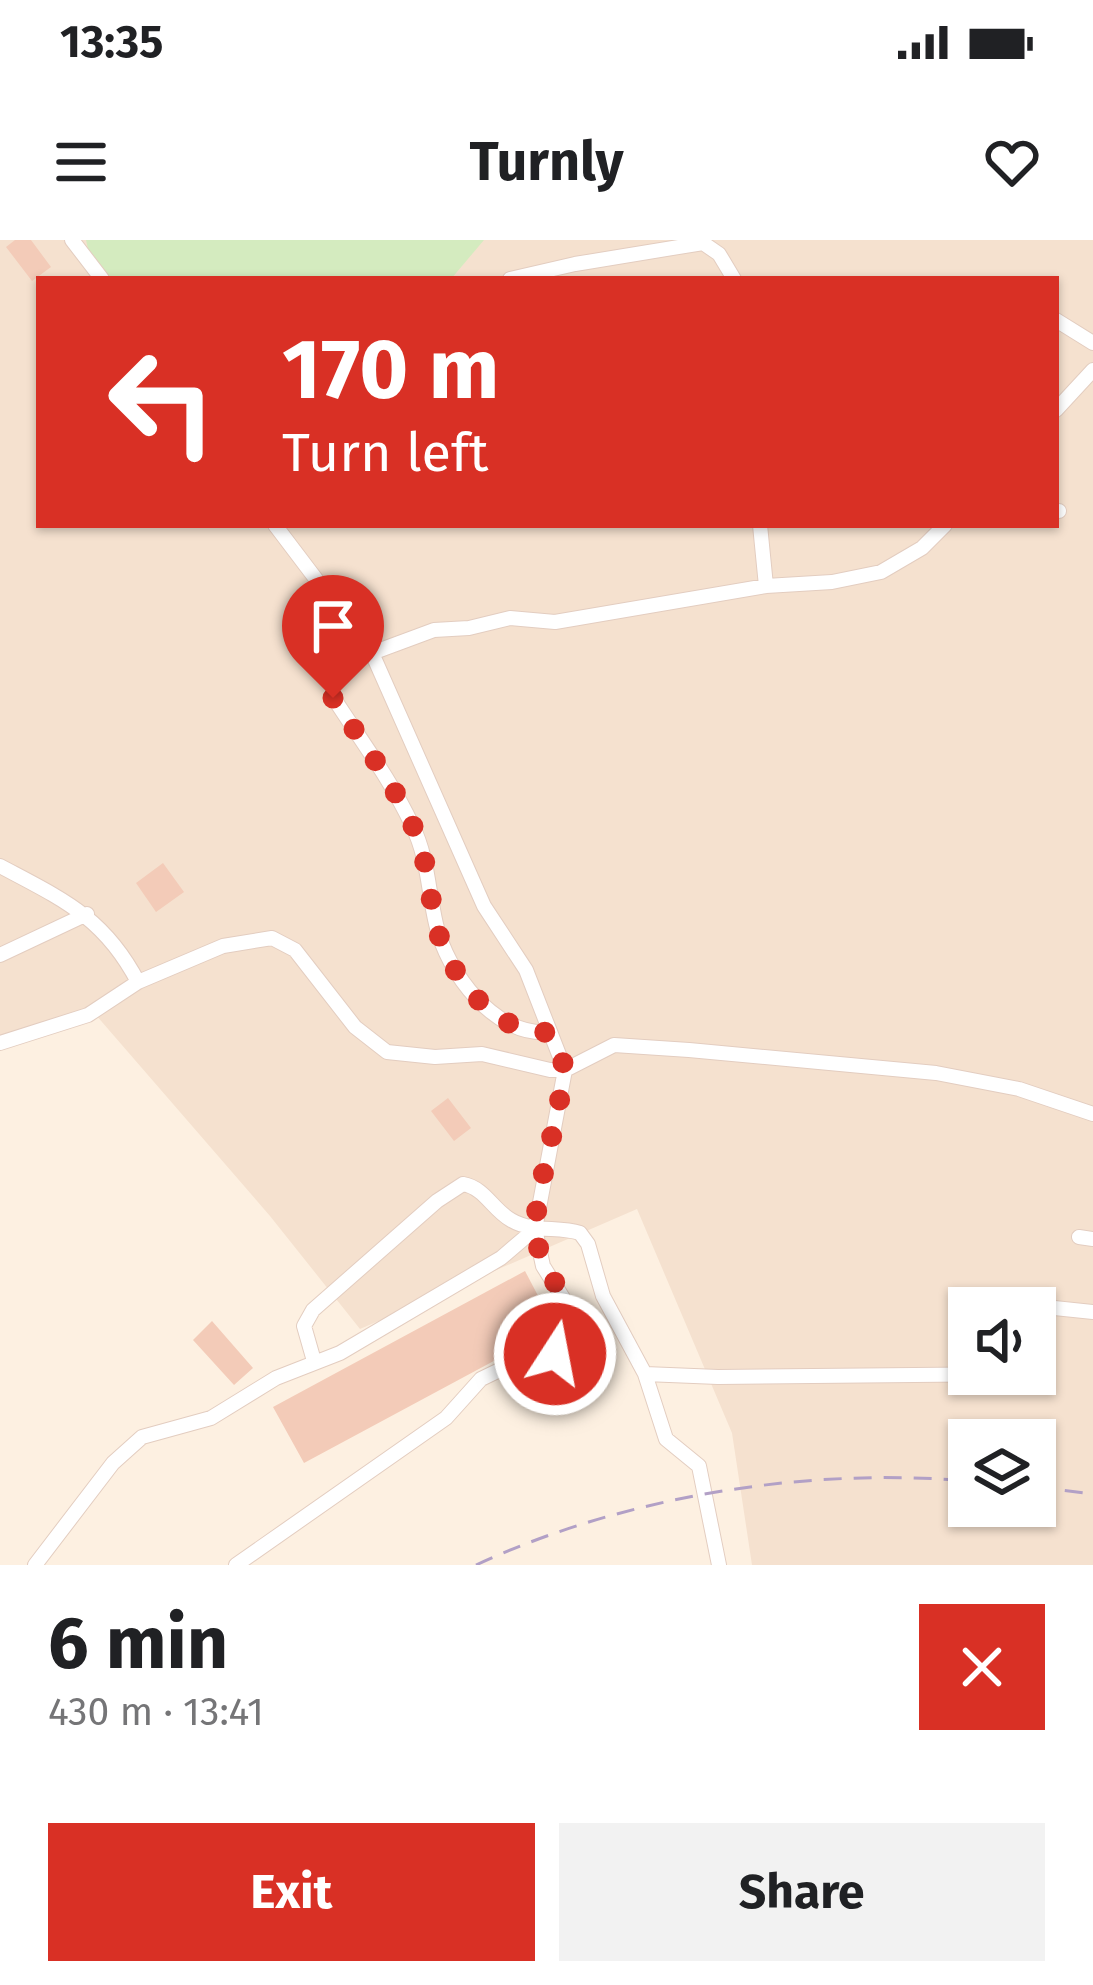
<!DOCTYPE html>
<meta charset="utf-8">
<style>
body{margin:0;font-family:"Fira Sans",sans-serif;background:#f2f2f2;color:#202124;height:100vh;display:flex;flex-direction:column;font-size:45px;white-space:nowrap}
*{box-sizing:border-box;margin:0}
p{font-size:39px;color:#757577}
.icon{flex:none;width:66px;height:66px;fill:none;stroke:currentColor;stroke-width:2;stroke-linecap:round;stroke-linejoin:round}
.map{position:relative;height:1325px;overflow:hidden}
.sheet{display:flex;flex-direction:column;background:#fff;flex:1}
.sheet>*{flex:none}
.guide{position:absolute;left:36px;top:36px;width:1023px;height:252px;border-radius:0px;box-shadow:0 3px 9px #0004;background:#d93025;color:#fff;overflow:hidden}
.buttons{position:absolute;left:948px;top:1047px;display:grid;gap:24px}
.buttons a{display:grid;place-items:center;width:108px;height:108px;border-radius:0px;background:#fff;box-shadow:0 3px 9px #0004;font-size:60px}
.pin{position:absolute;display:grid;place-items:center;width:102px;height:102px;color:#fff;margin:-123px -51px;border-radius:50% 50% 50% 0;rotate:-45deg;box-shadow:0 0 12px #0007}
.pin .icon{rotate:45deg}
.me{position:absolute;width:132px;margin:-66px;rotate:11deg;stroke-linejoin:round;filter:drop-shadow(0 0 9px #0008)}
.turn{display:flex;align-items:center;gap:42px;height:252px;padding:0 48px;font-size:54px}
.turn .icon{width:156px;height:156px;stroke-width:2.5}
.turn b{display:block;font-size:84px;line-height:102px}
.round{display:grid;place-items:center;flex:none;width:126px;height:126px;border-radius:0px;background:#f2f2f2}
.overview{display:flex;align-items:center;justify-content:space-between;height:204px;padding:0 48px}
h1{font-size:72px;font-weight:700;line-height:90px}
.cta{display:flex;gap:24px;margin-top:auto;padding:24px 48px}
.cta a{flex:1;height:138px;border-radius:0px;background:#d93025;color:#fff;font-size:48px;font-weight:700;line-height:138px;text-align:center}
.cta a+a{background:#f2f2f2;color:#202124}
.status{display:flex;justify-content:space-between;align-items:center;height:84px;padding:0 60px;background:#fff;direction:ltr}
.status svg{height:33px;fill:currentColor}
header{display:flex;justify-content:space-between;align-items:center;height:156px;padding:0 48px;background:#fff;font-size:54px;font-weight:700}
.map>svg:first-child{display:block}
</style>
<div class="status"><b>13:35</b><svg viewBox="0 0 49 12"><path d="M0 12V9h3v3zM5 12V6h3v6zM10 12V3h3v9zM15 12V0h3v12zM26 1h20v11H26zM47 4h2v5h-2z"/></svg></div>
<header><svg class="icon" aria-label="menu" viewBox="0 0 24 24"><path d="M4 6h16M4 12h16M4 18h16"/></svg>Turnly<svg class="icon" aria-label="heart" viewBox="0 0 24 24"><path d="M12 20l-8-8c-3-5 5-10 8-4 3-6 11-1 8 4z"/></svg></header>
<div class="map">
<svg width="1093" height="1325" viewBox="0 0 1093 1325">
<rect width="100%" height="100%" fill="#fdf0e1"/>
<!-- residential -->
<path fill="#f5e1cf" fill-rule="evenodd" d="M0,0H1093V1325H752L732,1193L637,969L360,1089L270,976L89,767L0,797ZM39,39H1056V285H39ZM969,1068H1035V1134H969ZM969,1200H1035V1266H969Z"/>
<!-- green -->
<path fill="#d4ebbf" d="M86,0H484L451,39H111L88,9Z"/>
<!-- building -->
<path fill="#f3cbb8" d="M15,0H31L51,27L32,41L6,7Z
M163,623L184,652L156,672L136,643Z
M448,858L471,888L454,901L431,871Z
M525,1031L555,1088L304,1223L273,1167Z
M212,1081L253,1128L234,1145L193,1100Z"/>
<g fill="none" stroke-linecap="round" stroke-linejoin="round">
<!-- minor casing -->
<g stroke="#e3cdc0" stroke-width="16">
<path id="minor" d="M72,0L102,39
M510,39L575,24L703,3L719,14L734,39
M1056,80L1093,103
M1056,170L1093,130
M1056,271H1059
M760,285L766,346
M372,413L434,390L469,388L510,378L555,382L766,346L832,342L881,332L922,308L945,285
M333,457C360,499 391,540 412,585C428,617 428,650 436,684C447,733 495,797 549,792
M0,626C62,659 104,677 138,742
M0,715L87,674
M0,803L88,775L138,742L223,706L272,698L295,710L355,787L387,812L435,817L482,814L550,830H565L614,805L689,810L936,833L1019,849L1093,874
M1079,997L1093,999
M1035,1075L1045,1067L1093,1072
M314,1121L304,1086L313,1070L437,961L463,944C485,948 492,969 511,980C533,993 557,986 580,993L588,1004L603,1056L645,1134L666,1199L699,1226L719,1325
M645,1134L718,1137L1016,1134
M35,1325L113,1223L142,1197L211,1178L276,1138L340,1113L501,1018L535,989
M236,1325L446,1178L481,1139L512,1124L555,1114L566,1108L572,1095L563,1058L543,1026L535,989L565,830L526,730L484,666L372,413L275,285"/>
</g>
<!-- minor -->
<use href="#minor" stroke="#fff" stroke-width="14"/>
<!-- rail -->
<path stroke="#b2a0c6" stroke-width="3" stroke-dasharray="18 12" stroke-linecap="butt" d="M1035,1247L1093,1254
M476,1325C625,1256 806,1227 969,1241"/>
</g>
<g fill="none" stroke-linecap="round" stroke-linejoin="round">
<!-- route -->
<path stroke="#d93025" stroke-width="21" stroke-dasharray="0 37.8" d="M333,458C360,499 391,540 412,584C428,617 428,650 436,684C447,733 495,796 549,792C553,803 561,815 564,826C566,837 561,852 559,863C552,899 536,956 535,990C535,1028 600,1089 555,1114"/>
</g>
</svg>
<div class="buttons">
<a><svg class="icon" aria-label="sound" viewBox="0 0 24 24"><path d="M4 9h4l5-4v14l-5-4H4zM17 9q2 3 0 6"/></svg></a>
<a><svg class="icon" aria-label="layers" viewBox="0 0 24 24"><path d="M12 4l9 5-9 5-9-5zM3 14l9 5 9-5"/></svg></a>
</div>
<div class="pin" style="left:333px;top:458px;background:#d93025"><svg class="icon" aria-label="arrive" viewBox="0 0 24 24"><path d="M6 21V4h12l-3 4 3 4H6"/></svg></div>
<svg class="me" style="left:555px;top:1114px" viewBox="-20 -20 40 40"><circle r="17" fill="#d93025" stroke="#fff" stroke-width="3"/><path d="M0-11L8 9 0 5-8 9z" fill="#fff"/></svg>
<div class="guide">
<div class="turn"><svg class="icon" aria-label="left" viewBox="0 0 24 24"><path d="M17 20v-9H6M10 6l-5 5 5 5"/></svg><div><b>170 m</b>Turn left</div></div>
</div>
</div>
<section class="sheet">
<div class="overview"><div><h1>6 min</h1><p>430 m · 13:41</p></div><a class="round" style="background:#d93025;color:#fff"><svg class="icon" aria-label="close" viewBox="0 0 24 24"><path d="M6 6l12 12M18 6L6 18"/></svg></a></div>
<div class="cta"><a>Exit</a><a>Share</a></div>
</section>
